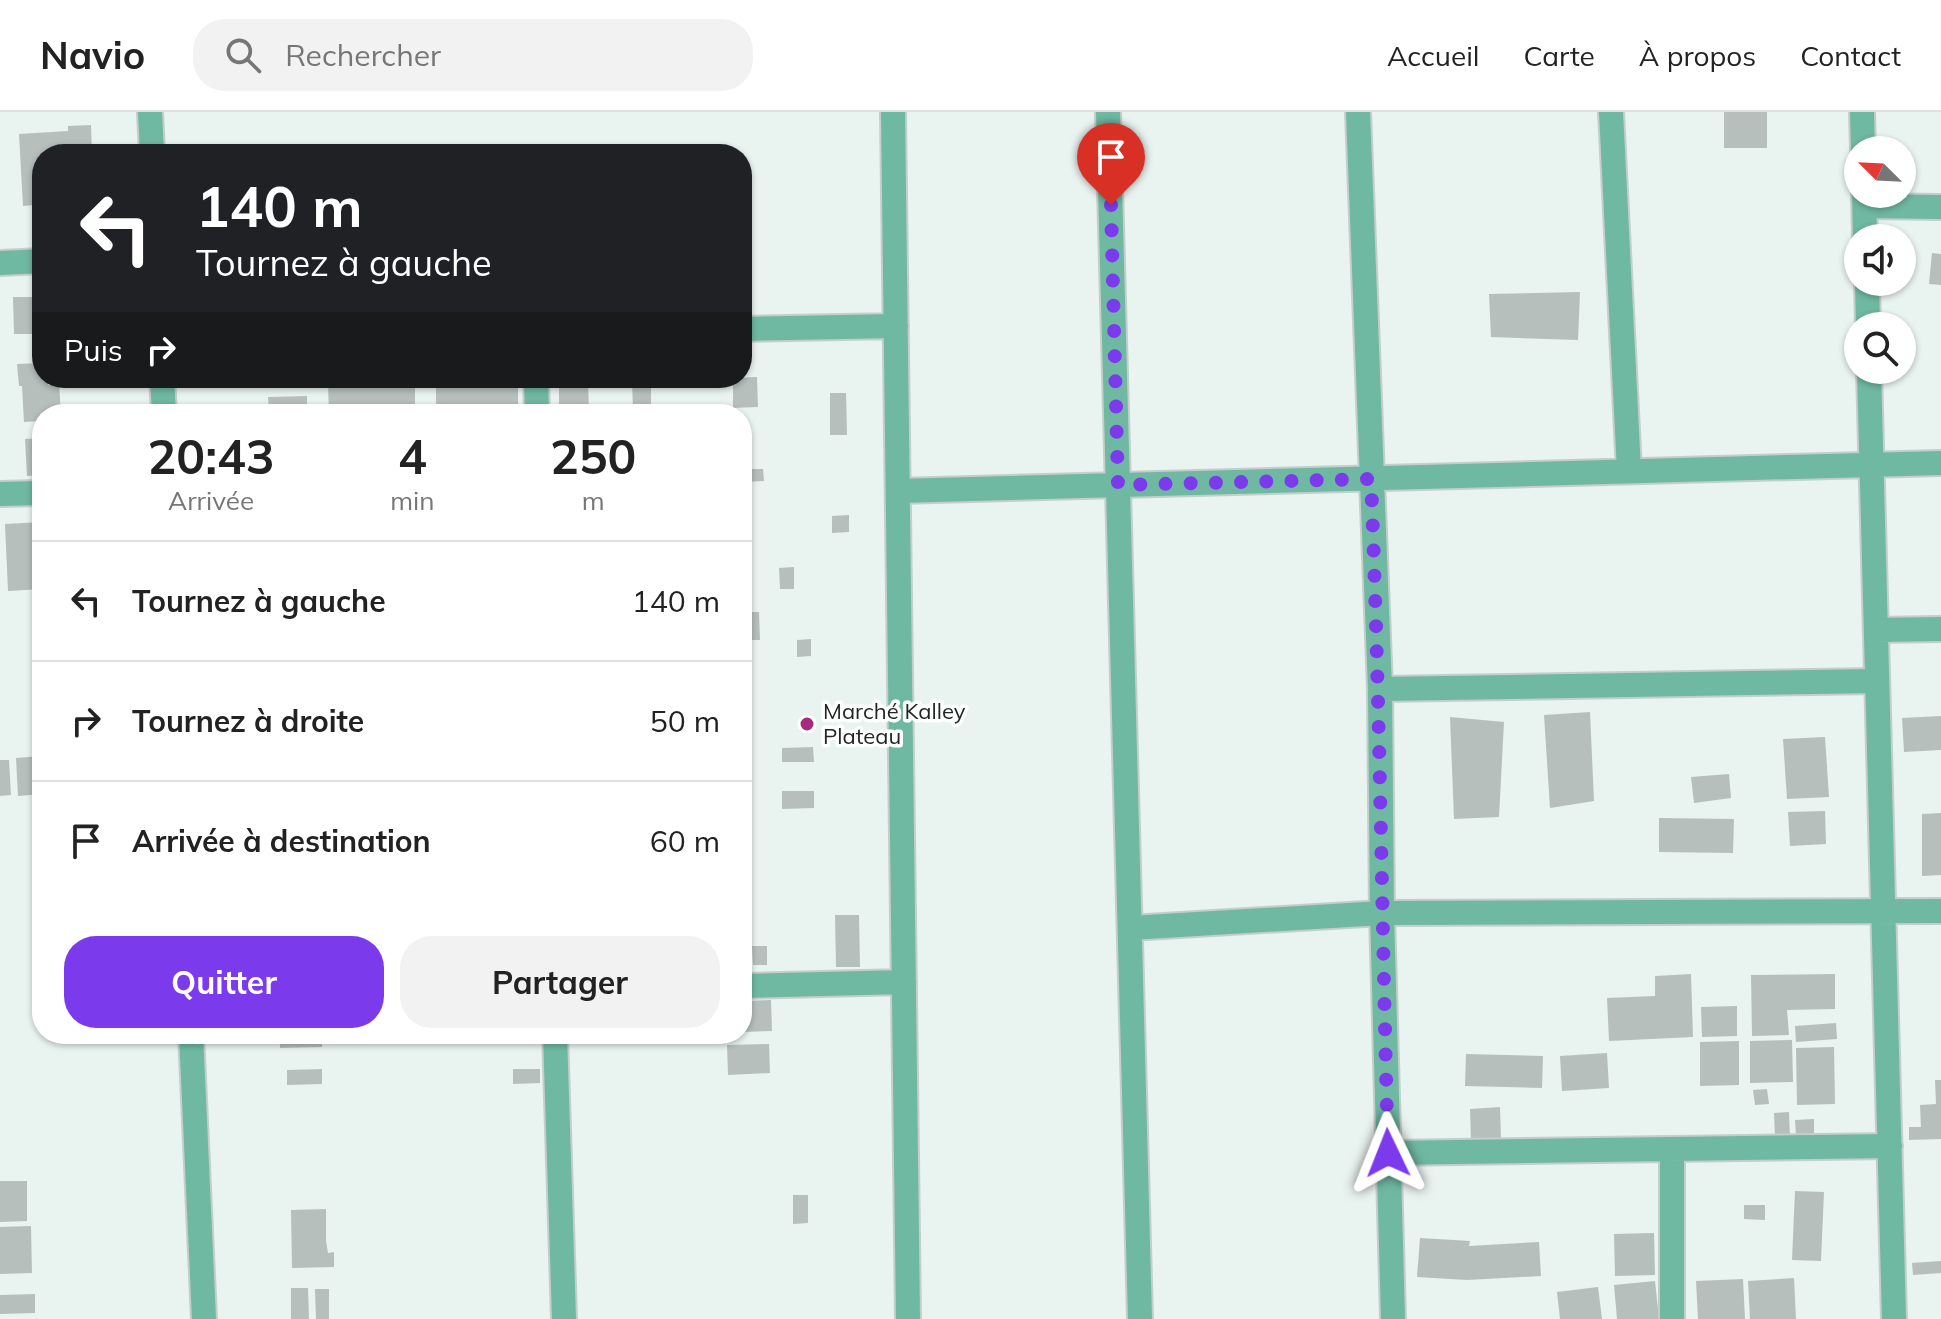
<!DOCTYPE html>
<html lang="fr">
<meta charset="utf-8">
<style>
body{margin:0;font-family:Mulish,sans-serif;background:#f2f2f2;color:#222;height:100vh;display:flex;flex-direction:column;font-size:30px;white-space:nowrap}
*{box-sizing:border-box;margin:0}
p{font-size:26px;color:#767676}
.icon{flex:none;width:44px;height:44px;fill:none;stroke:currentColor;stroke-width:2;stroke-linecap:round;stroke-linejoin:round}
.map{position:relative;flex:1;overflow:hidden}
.drawer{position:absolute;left:32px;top:292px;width:720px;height:640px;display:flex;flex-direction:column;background:#fff;border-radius:32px;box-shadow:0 2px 6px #0004}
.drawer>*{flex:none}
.top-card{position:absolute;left:32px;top:32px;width:720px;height:244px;border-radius:32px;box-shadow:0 2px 6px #0004;background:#202124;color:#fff;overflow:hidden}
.needle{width:52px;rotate:294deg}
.fabs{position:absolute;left:1844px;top:24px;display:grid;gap:16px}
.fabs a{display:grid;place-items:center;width:72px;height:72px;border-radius:50%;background:#fff;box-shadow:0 2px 6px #0004;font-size:40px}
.pin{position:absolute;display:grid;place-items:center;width:68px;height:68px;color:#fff;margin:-82px -34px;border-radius:50% 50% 50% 0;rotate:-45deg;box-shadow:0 0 8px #0007}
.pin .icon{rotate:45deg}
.me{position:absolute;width:88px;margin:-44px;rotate:358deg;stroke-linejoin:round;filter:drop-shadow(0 0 6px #0008)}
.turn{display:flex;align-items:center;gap:28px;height:168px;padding:0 32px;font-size:36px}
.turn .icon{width:104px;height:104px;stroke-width:2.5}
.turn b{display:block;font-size:56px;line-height:68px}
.then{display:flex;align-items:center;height:76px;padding:0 32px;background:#0003;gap:16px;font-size:30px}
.eta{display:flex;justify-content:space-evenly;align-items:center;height:136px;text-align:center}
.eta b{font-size:48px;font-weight:700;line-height:56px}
.cta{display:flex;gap:16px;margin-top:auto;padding:16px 32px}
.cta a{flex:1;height:92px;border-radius:32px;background:#7c3aed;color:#fff;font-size:32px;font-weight:700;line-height:92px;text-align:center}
.cta a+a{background:#f2f2f2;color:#222}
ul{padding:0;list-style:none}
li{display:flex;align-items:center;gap:24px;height:120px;padding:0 32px;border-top:2px solid #e0e0e0}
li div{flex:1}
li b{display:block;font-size:30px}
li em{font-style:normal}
header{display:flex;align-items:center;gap:48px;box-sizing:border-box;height:112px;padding:0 40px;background:#fff;border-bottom:2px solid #e0e0e0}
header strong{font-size:38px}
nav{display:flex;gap:44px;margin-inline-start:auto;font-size:28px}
.search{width:560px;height:72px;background:#f2f2f2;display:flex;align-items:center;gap:20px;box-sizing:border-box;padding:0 28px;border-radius:32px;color:#767676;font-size:30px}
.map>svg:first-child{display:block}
</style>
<header>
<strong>Navio</strong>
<div class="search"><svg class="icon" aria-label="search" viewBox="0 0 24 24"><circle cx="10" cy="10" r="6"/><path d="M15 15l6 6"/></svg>Rechercher</div>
<nav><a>Accueil</a><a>Carte</a><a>À propos</a><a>Contact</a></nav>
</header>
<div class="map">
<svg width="1941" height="1207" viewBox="0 0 1941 1207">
<rect width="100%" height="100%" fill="#e9f3f0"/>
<!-- building -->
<path fill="#b6bfbc" d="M1724,0H1767V36H1724Z
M91,13L92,42H42V132H36L34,93L23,94L19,22L68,19V14Z
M1932,141L1941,142V173L1929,172Z
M1580,180L1578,228L1491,225L1489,182Z
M13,185H42V222H14Z
M42,251V266H48V273L59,272L61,302H42V309L24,310L22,274H19L17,252Z
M757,265L758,295L733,296V266Z
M415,268V302H329L328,271Z
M632,270H651V297H633Z
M518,271V299L436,301V273Z
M559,272H588L589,299H559Z
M830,281H846L847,323H830Z
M307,284V302H269L268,285Z
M42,326V363L27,364L25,327Z
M742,357H763L764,369L742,370Z
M849,403V420L832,421V404Z
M42,410V477L8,479L5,412Z
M794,455V477H780L779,456Z
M742,500H759L760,528H742Z
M811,527V544L797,545V528Z
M1590,600L1594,689L1550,696L1544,603Z
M1941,604V638L1904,640L1902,606Z
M1450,605L1504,610L1499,705L1454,707Z
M1825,625L1829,685L1787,687L1783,627Z
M813,635L814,650H782V636Z
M42,644V682L18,684L16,646Z
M0,648H9L11,683L0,684Z
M1729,662L1731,686L1694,691L1691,665Z
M782,679H814V696L782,697Z
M1825,699L1826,732L1790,734L1788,700Z
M1941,701V763L1922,764V702Z
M1659,706L1734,707L1733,741L1659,740Z
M835,803H859L860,855H836Z
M752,834H767V853H753Z
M1691,862L1693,925L1609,929L1607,886L1655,884V864Z
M1835,862V897L1787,898L1789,923L1752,924L1751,863Z
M771,888L772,919L742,920V889Z
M1737,894V924L1702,925L1701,895Z
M1836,911L1837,927L1796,930L1795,914Z
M280,922H322V935L280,936Z
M1792,928L1793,970L1750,971V929Z
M1739,929V973L1700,974V930Z
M769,932L770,961L728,963L727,933Z
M1834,935L1835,992L1797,993L1796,936Z
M1607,941L1609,976L1562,979L1560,944Z
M1466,942L1543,944L1542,976L1465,974Z
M322,957V972L287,973V958Z
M513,957H540V971L513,972Z
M1935,968H1941V1027L1909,1028V1015H1921L1920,993L1936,992Z
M1767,977L1769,992L1755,993L1753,978Z
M1500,995L1501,1027L1471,1029L1470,997Z
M1789,1000L1790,1026H1775L1774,1001Z
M1814,1007V1023L1796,1024L1795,1008Z
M0,1069H27V1109L0,1110Z
M1795,1079L1824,1080L1821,1149L1792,1148Z
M793,1083H808V1111L793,1112Z
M1744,1093H1765V1108L1744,1107Z
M326,1097V1129L328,1141L334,1140V1155L292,1156L291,1098Z
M31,1114L32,1161L0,1162V1115Z
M1654,1121L1655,1163L1615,1164L1614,1122Z
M1420,1126L1470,1129L1469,1134L1539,1130L1541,1164L1467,1168L1417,1165Z
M1941,1149V1161L1913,1163L1912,1151Z
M1794,1166L1796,1207H1750L1748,1169Z
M1743,1167L1745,1207H1698L1696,1169Z
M1655,1169L1659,1207H1617L1614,1173Z
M1598,1175L1602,1207H1560L1557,1180Z
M291,1176H308L309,1207H291Z
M315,1177H329V1207H316Z
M35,1182V1201L0,1202V1183Z"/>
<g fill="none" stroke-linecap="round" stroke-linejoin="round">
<!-- minor casing -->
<g stroke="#c5cecb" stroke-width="28">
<path id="minor" d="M150,0L152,42
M893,0L908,1207
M1108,0L1140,1207
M1358,0L1380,577L1382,801L1393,1207
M1611,0L1629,359
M1862,0L1863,38
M1864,82L1865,126
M1865,94L1941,95
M0,151L42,149
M1867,170L1868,214
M742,217L896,214
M1869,258L1894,1207
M162,266L164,302
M536,266L537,302
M898,379L1941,351
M0,382L42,381
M1876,518L1941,517
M1380,577L1877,569
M1130,816L1382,801L1941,799
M742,874L904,870
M191,922L204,1207
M555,922L564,1207
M1672,1038V1207
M1388,1041L1890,1034"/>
</g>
<!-- minor -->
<use href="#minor" stroke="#6fb8a1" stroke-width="24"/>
</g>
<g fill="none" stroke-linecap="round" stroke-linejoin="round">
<!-- route -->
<path stroke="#7c3aed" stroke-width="14" stroke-dasharray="0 25.2" d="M1111,93L1118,373L1371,367C1380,591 1382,816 1388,1041"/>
</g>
<!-- markers -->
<circle fill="#a82b7e" stroke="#fcfffe" stroke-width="3" cx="807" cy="612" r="8"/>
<g text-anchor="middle" stroke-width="7" stroke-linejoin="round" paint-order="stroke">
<!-- poi labels -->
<g font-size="22" fill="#232625" stroke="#fcfffe" text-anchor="start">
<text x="823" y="607">Marché Kalley<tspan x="823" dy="25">Plateau</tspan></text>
</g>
</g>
</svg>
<div class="fabs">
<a><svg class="needle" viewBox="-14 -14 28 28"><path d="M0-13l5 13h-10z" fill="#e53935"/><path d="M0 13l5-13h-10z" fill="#767676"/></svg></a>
<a><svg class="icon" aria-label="sound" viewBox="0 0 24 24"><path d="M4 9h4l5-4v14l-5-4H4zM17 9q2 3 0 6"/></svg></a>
<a><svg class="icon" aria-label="search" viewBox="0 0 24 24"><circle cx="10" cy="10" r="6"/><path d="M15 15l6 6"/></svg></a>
</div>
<div class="pin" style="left:1111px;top:93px;background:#d93025"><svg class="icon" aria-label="arrive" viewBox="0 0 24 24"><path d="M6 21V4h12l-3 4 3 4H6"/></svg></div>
<svg class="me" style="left:1388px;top:1041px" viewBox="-20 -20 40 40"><path d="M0-17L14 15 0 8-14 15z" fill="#7c3aed" stroke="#fff" stroke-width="4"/></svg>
<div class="top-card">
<div class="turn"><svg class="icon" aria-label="left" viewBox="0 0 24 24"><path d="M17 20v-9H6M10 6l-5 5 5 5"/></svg><div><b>140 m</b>Tournez à gauche</div></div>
<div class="then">Puis<svg class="icon" aria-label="right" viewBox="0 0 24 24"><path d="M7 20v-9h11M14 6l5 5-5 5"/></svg></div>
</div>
<section class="drawer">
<div class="eta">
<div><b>20:43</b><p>Arrivée</p></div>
<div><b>4</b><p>min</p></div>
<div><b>250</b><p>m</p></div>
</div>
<ul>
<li><svg class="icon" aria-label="left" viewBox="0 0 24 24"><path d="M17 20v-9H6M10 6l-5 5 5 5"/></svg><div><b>Tournez à gauche</b></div><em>140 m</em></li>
<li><svg class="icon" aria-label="right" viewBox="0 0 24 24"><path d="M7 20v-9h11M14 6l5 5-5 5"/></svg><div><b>Tournez à droite</b></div><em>50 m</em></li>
<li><svg class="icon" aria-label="arrive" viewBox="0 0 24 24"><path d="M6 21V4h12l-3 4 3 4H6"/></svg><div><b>Arrivée à destination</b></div><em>60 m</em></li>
</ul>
<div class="cta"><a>Quitter</a><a>Partager</a></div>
</section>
</div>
